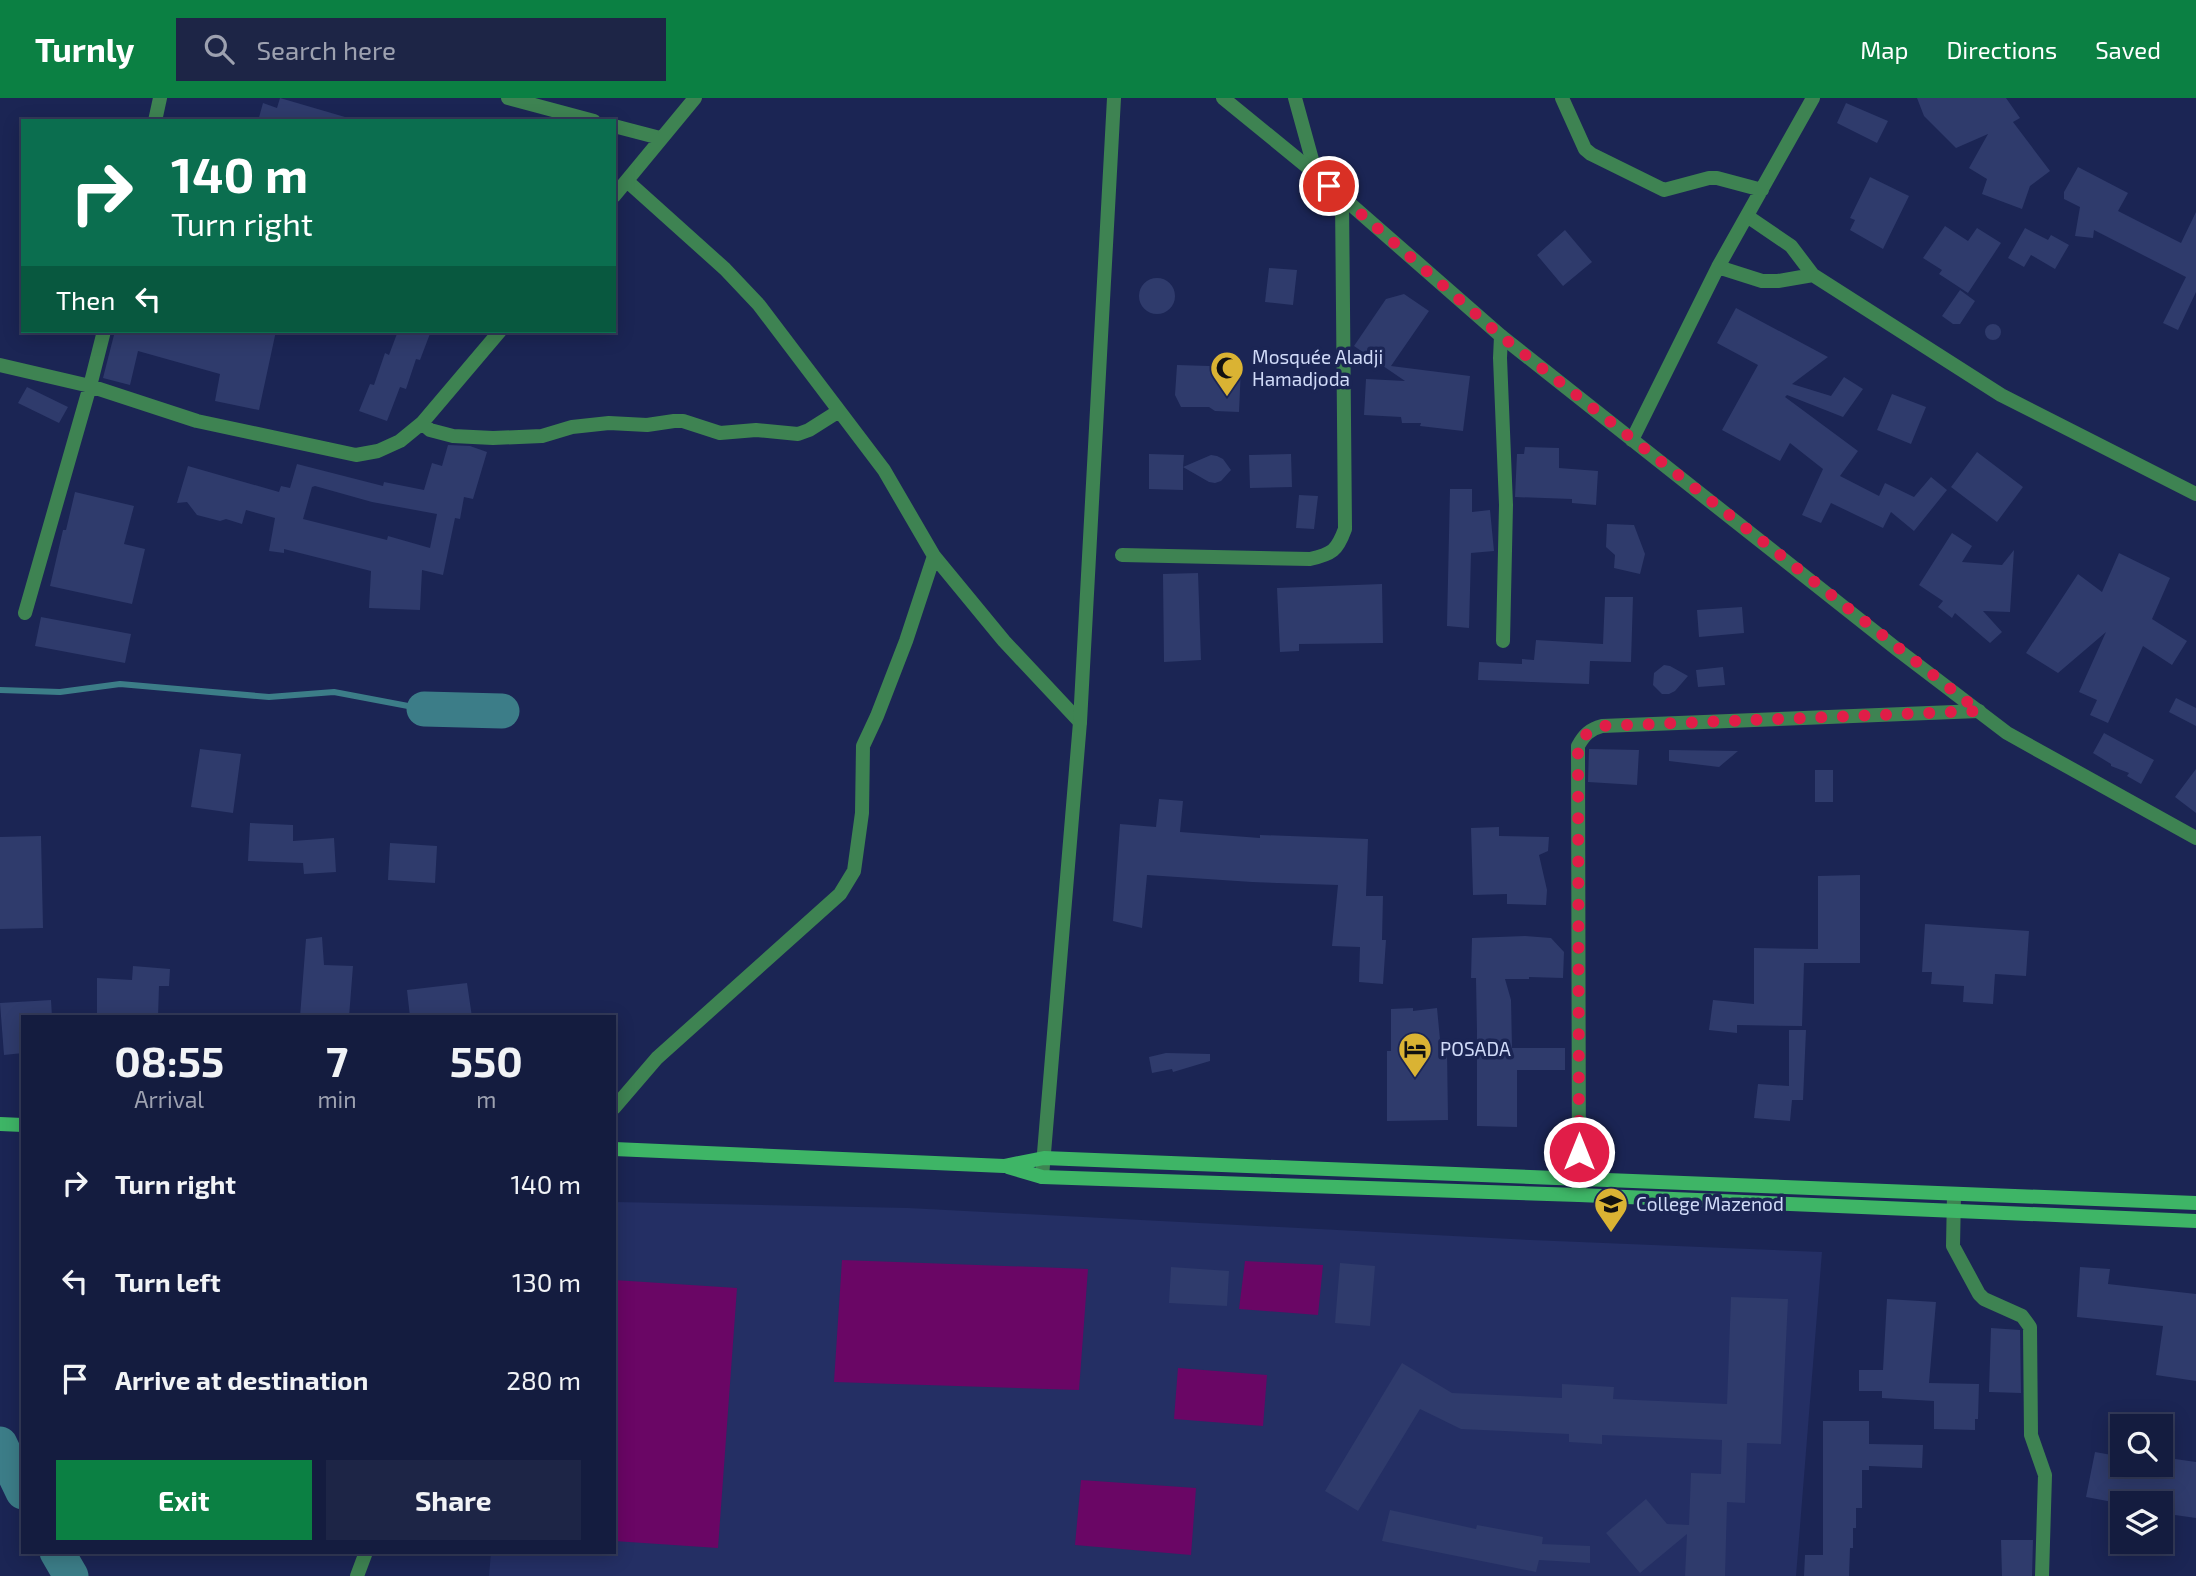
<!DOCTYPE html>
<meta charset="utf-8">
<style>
body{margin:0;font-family:"Exo 2",sans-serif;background:#1d2546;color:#f1f3f6;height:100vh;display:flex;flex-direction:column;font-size:26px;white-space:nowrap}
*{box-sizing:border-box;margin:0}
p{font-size:23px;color:#9da1b0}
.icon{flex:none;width:38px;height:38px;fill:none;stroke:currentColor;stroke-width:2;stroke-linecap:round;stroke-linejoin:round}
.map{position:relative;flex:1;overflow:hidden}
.details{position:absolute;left:21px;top:917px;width:595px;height:539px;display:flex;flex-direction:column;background:#141c3f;border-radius:0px;box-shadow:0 4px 18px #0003,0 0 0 2px #333a59}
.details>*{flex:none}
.guide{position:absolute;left:21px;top:21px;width:595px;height:214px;border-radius:0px;box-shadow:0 4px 18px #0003,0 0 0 2px #333a59;background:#0b6e4f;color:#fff;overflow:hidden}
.fabs{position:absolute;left:2110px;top:1316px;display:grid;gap:14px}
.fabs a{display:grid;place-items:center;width:63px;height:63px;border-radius:0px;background:#141c3f;box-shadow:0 4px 18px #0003,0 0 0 2px #333a59;font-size:35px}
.pin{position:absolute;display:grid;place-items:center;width:60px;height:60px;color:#fff;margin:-30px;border:4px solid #fff;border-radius:50%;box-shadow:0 2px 7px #0007}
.me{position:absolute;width:77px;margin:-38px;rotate:0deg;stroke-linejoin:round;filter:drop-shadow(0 0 5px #0008)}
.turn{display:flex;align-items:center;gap:24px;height:147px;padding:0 35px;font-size:32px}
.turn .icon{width:91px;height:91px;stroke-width:2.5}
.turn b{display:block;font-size:49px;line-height:60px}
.then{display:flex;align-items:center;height:66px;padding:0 35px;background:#0003;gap:14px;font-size:26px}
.eta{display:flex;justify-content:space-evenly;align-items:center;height:119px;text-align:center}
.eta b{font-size:42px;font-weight:700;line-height:49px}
.cta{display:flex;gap:14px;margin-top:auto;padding:14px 35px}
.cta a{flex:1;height:80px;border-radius:0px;background:#0b8043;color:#fff;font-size:28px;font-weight:700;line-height:80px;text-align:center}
.cta a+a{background:#1d2546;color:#f1f3f6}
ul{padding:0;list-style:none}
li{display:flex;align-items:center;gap:21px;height:98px;padding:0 35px}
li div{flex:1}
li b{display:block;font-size:26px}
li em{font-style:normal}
header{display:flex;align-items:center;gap:42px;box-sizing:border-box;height:98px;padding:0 35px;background:#0b8043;color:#fff}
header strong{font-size:33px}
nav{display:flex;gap:38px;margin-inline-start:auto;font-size:24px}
.search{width:490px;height:63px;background:#1d2546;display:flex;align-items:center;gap:18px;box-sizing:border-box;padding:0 24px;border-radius:0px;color:#9da1b0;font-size:26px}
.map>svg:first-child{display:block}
</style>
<header>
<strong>Turnly</strong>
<div class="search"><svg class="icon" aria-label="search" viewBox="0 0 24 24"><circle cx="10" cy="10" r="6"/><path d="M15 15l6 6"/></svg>Search here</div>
<nav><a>Map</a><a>Directions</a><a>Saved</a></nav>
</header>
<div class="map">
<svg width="2196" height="1478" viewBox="0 0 2196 1478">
<rect width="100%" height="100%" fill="#1b2554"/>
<!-- built -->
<path fill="#242f64" d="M614,1104L908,1110L1531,1142L1822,1154L1796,1478H489L491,1454H614Z"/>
<!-- green -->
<path fill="#6a0665" d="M842,1162L1088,1171L1079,1292L834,1284Z
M1245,1163L1323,1167L1318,1217L1239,1211Z
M614,1182L737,1190L718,1450L614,1443Z
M1178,1270L1267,1277L1263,1328L1174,1321Z
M1081,1382L1196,1390L1191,1457L1075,1447Z"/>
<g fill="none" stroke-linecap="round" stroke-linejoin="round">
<!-- stream -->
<path stroke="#3c7d88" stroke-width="6" d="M0,592L60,594L120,586L269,599L334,594L424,611"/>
<!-- river -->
<path stroke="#3c7d88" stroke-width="35" d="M424,611L502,613
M0,1346L23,1394
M57,1454L71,1478"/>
</g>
<!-- building -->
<path fill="#2f3b6c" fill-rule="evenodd" d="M280,0L345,19L344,23H258L263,5L277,10Z
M1917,0H2006L2020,20L2013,24L2050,73L2030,88L2022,111L1982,96L1987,81L1969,70L1988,36L1956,50L1924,18Z
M1846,5L1888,23L1877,45L1837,25Z
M2078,69L2128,95L2118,113L2181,145L2196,114V194L2178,232L2163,225L2186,179L2094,132L2093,140L2075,138L2080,109L2064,101V94Z
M1870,79L1909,98L1883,151L1850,132L1855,122L1850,120Z
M1945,128L1968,143L1977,130L2001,145L1968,195L1939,176L1942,172L1923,160Z
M2025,130L2048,142L2051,137L2069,147L2055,171L2031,157L2024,169L2008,160Z
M1565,132L1592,164L1563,188L1537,157Z
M1269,170L1297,172L1293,207L1265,204Z
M1139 198a18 18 0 1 1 36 0a18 18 0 1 1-36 0Z
M1960,192L1975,203L1960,226H1953L1942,218Z
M1404,196L1429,213L1391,268L1470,278L1463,333L1420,328L1421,325H1402L1401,319L1364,317L1366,281L1405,283L1354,248L1386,201Z
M1736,210L1828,259L1792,286L1831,298L1844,279L1863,291L1843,319L1787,297L1785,299L1858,353L1840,378L1879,398L1885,385L1914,399L1931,379L1947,392L1914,433L1891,414L1883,430L1831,405L1821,425L1802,417L1823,371L1790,345L1780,363L1722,332L1758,267L1717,245Z
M1985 234a8 8 0 1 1 16 0a8 8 0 1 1-16 0Z
M115,233H276L259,312L215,303L220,276L138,253L130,287L103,280Z
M398,233H431L420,262L416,261L406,291L400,289L387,323L359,313L370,286L374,287L385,255L389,257Z
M1177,267L1241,269L1239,314L1215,313L1209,309H1181L1175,297Z
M27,289L68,309L59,325L18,305Z
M1892,296L1926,309L1911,346L1877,332Z
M448,347L470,348L487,354L473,401L464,399L460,421L455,420L443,477L422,472L420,512L369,510L371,473L284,451V455L269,453L275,420L246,412L242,426L226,421L220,423L197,417L187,404L177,405L188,368L279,394L281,388L290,390L297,366L383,388L384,384L424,392L432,365L442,368ZM315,388L372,404L437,416L430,450L388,438L387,442L303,421L312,389Z
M1525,349L1559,350V370L1598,373L1596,407L1572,405V401L1515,399L1517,356H1524Z
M1977,354L2023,389L1997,424L1951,389Z
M1149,356L1184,357L1183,369L1211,357L1217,358L1223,361L1231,372L1221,383L1215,385L1209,384L1183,369V392L1149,391Z
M1291,356L1292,389L1250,390L1249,357Z
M1450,391H1472V414L1490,412L1494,453L1471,455L1469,530L1447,528Z
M75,394L134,408L124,446L145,451L132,506L50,488L63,432H66Z
M1299,397L1318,398L1314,431L1296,430Z
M1607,426L1634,427L1645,456L1640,476L1614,470L1615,457L1606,449Z
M1952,435L1972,448L1962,464L2002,467L2014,452L2010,514L1983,513L2002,534L1990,545L1955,515L1952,520L1938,509L1943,503L1919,487Z
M2119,455L2170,480L2152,521L2187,543L2172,567L2143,548L2108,625L2090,617L2097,602L2079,594L2106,534L2058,575L2026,555L2078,476L2102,494Z
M1198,475L1201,562L1164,564L1163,476Z
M1382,486L1383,545L1299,546V553L1280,554L1277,490Z
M1605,499H1633L1631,564L1590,563L1589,586L1478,582L1479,564L1522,566V561L1534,562L1536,542L1603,546Z
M1742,509L1744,535L1699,539L1697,512Z
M41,519L131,536L125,565L35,548Z
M1664,567L1670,568L1688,578L1675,593L1669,596H1662L1653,587L1654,575Z
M1723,569L1725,587L1698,589L1696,572Z
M2176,600L2196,610V628L2169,614Z
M2104,635L2154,662L2141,686L2127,678L2129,675L2111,668V666L2093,655Z
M200,651L241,656L233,715L191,709Z
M1589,651L1639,652L1637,687L1588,684Z
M1669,652L1738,653L1719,669L1669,663Z
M2196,671V715L2175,699Z
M1815,672H1833V704H1815Z
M1159,701L1183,703L1180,734L1260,740V737L1368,741L1366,798H1383L1382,842H1386L1383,886L1359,884L1360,849L1332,848L1338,787L1252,784L1147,777L1142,830L1113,823L1120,726L1156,729Z
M250,725L293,727V743L334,740L336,774L304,776L303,765L248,763Z
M1499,729V738L1549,739L1548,753L1539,757L1547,792L1546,807L1507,806V796L1473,797L1471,730Z
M41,738L43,830L0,831V739Z
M390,745L437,748L435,785L388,782Z
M1860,777V865H1804L1802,928L1737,927V935L1709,932L1713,902L1754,906V850L1818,851V778Z
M1925,826L2029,833L2026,878L1995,876L1993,906L1963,904L1964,888L1931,886L1932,874H1922Z
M1525,838L1551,840L1564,854L1563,880L1529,879V881H1505L1511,902L1512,950H1565V972H1517V1029L1477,1028V934L1476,880H1471L1472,840Z
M322,839L324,867L353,868L349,919H300L306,841Z
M133,868L170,871L169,888H159L158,919L97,918V880L132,882Z
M467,885L472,919H410L407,892Z
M51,902L52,919H23V955L4,957L0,905Z
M1413,910V913L1437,910L1441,952H1447L1448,1022L1387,1023V953H1391V911Z
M1789,932H1806L1803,1002H1792L1790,1023L1754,1020L1758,986L1789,988Z
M1166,955L1210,956V963L1173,974L1172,971L1152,975L1149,959Z
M1340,1165L1375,1168L1370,1228L1335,1225Z
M1171,1169L1229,1173L1227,1208L1169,1205Z
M2080,1169L2110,1171L2108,1186L2196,1196V1283L2156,1277L2163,1228L2077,1219Z
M1731,1199L1788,1201L1781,1346L1747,1345L1745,1405L1727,1404L1725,1478H1685L1687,1436L1640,1475L1606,1435L1646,1401L1667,1426L1689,1427L1691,1375L1721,1376L1722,1342L1602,1337V1346L1569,1344V1336L1461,1331L1420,1311L1358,1413L1325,1393L1402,1265L1452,1295L1562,1300V1286L1614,1289L1613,1301L1727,1306Z
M1887,1201L1936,1204L1929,1285L1979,1286L1978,1321H1975V1332L1934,1331V1303L1882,1300V1293H1859V1272H1883Z
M1991,1230L2020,1232L2021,1295L1989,1294Z
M1823,1323H1869V1346L1923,1347L1922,1370L1869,1368V1372H1862V1410H1856V1430H1853V1450H1850L1849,1478H1804L1805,1457H1823Z
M2095,1354L2123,1359V1367H2161V1359L2196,1364V1420L2161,1415V1405H2118L2086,1399Z
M1390,1412L1476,1431L1477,1427L1543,1439L1542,1446L1590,1448V1465L1539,1462L1536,1474L1382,1443Z
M2001,1442H2033L2032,1478H2002Z"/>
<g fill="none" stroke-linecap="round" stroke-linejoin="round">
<!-- minor -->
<path stroke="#3e8352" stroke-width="14" d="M508,0L594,23
M1295,0L1316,76
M1562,0L1585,51L1591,56L1664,92L1709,80H1717L1762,92
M155,23L160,0
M614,28L660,40
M627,83L725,171L759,207L884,372L934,458L1004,543L1080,624
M614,98L695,0
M1747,118L1791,148L1813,177L2001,297L2196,396
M1718,169L1762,183H1778L1813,177
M1501,238L1500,260L1506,407L1503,543
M0,267L90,288L197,323L356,357L378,353L400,343L422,325L500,233
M422,325L430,332L453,338L493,340L542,338L572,329L609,325L647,327L674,323H683L720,335L756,332L798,336L809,332L839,313
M1632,342L1718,169L1813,0
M1122,457L1310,461C1332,456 1337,453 1345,431L1342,100
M25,515L90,288L104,233
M614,1010L657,960L840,796L854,773L862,715L863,648L877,618L906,543L934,458
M1954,1096L1953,1148L1979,1196L1984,1201L2022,1218L2030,1229L2031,1337L2045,1377L2042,1478
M1579,1097L1578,648C1584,637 1590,631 1602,628L1979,613
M357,1478L366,1454"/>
<!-- tertiary -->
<path stroke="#3e8352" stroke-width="14" d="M1223,0L1316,76L1501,238L1898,552L2007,635L2196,740
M1042,1079L1080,624L1114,0"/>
<!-- secondary -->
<path stroke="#3eb566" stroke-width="14" d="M0,1026L23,1027
M614,1051L1004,1068L1044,1060L2196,1105
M1008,1069L1042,1079L1579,1097L2196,1123"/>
</g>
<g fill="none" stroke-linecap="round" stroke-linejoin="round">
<!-- route -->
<path stroke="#e11d48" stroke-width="12" stroke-dasharray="0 21.6" d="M1329,88L1501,238L1979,613L1602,628C1590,631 1584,637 1578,648L1579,1054"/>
</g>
<!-- icons -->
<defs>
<g id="mosque-pin" transform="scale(1.75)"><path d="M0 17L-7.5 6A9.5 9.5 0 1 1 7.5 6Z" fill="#dab333" stroke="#1b2554"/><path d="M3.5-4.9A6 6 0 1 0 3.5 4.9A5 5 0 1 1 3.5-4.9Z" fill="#111"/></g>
<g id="hotel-pin" transform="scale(1.75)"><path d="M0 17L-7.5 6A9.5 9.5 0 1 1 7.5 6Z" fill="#dab333" stroke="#1b2554"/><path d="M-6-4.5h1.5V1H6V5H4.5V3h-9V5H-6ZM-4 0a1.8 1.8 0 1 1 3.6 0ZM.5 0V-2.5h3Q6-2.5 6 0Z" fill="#111"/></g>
<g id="school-pin" transform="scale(1.75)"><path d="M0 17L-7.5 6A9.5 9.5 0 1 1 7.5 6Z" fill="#dab333" stroke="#1b2554"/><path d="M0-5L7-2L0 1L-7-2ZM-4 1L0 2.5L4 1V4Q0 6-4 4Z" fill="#111"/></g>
</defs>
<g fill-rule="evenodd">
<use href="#mosque-pin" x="1227" y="270"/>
<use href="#hotel-pin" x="1415" y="951"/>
<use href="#school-pin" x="1611" y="1106"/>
</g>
<g text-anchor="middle" stroke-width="7" stroke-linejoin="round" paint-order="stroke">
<!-- poi labels -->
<g font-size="19" fill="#d0daf8" stroke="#1b2554" text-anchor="start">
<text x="1252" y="266">Mosquée Aladji<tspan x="1252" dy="22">Hamadjoda</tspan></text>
<text x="1440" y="958">POSADA</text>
<text x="1636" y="1113">College Mazenod</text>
</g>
</g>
</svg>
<div class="fabs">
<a><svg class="icon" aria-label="search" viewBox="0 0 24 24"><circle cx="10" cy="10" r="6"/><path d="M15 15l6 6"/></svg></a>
<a><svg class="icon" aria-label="layers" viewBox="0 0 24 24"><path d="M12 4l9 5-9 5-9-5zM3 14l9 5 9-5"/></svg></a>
</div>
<div class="pin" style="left:1329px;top:88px;background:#d93025"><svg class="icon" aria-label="arrive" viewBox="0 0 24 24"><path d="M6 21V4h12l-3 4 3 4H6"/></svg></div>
<svg class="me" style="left:1579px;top:1054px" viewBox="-20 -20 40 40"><circle r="17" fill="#e11d48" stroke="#fff" stroke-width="3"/><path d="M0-11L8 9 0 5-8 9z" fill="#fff"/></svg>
<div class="guide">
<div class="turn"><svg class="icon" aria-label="right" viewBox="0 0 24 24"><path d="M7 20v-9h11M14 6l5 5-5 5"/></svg><div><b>140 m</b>Turn right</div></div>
<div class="then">Then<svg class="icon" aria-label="left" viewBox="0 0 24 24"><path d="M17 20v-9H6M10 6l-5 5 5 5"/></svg></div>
</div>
<section class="details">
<div class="eta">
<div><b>08:55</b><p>Arrival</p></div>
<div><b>7</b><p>min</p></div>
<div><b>550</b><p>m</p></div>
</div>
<ul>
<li><svg class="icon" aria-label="right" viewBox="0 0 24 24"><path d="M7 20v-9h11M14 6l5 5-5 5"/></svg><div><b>Turn right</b></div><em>140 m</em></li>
<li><svg class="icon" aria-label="left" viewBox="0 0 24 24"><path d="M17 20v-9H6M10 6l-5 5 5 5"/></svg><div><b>Turn left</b></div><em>130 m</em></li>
<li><svg class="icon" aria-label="arrive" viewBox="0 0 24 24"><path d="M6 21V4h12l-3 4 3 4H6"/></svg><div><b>Arrive at destination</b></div><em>280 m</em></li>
</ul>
<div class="cta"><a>Exit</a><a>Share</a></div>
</section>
</div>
